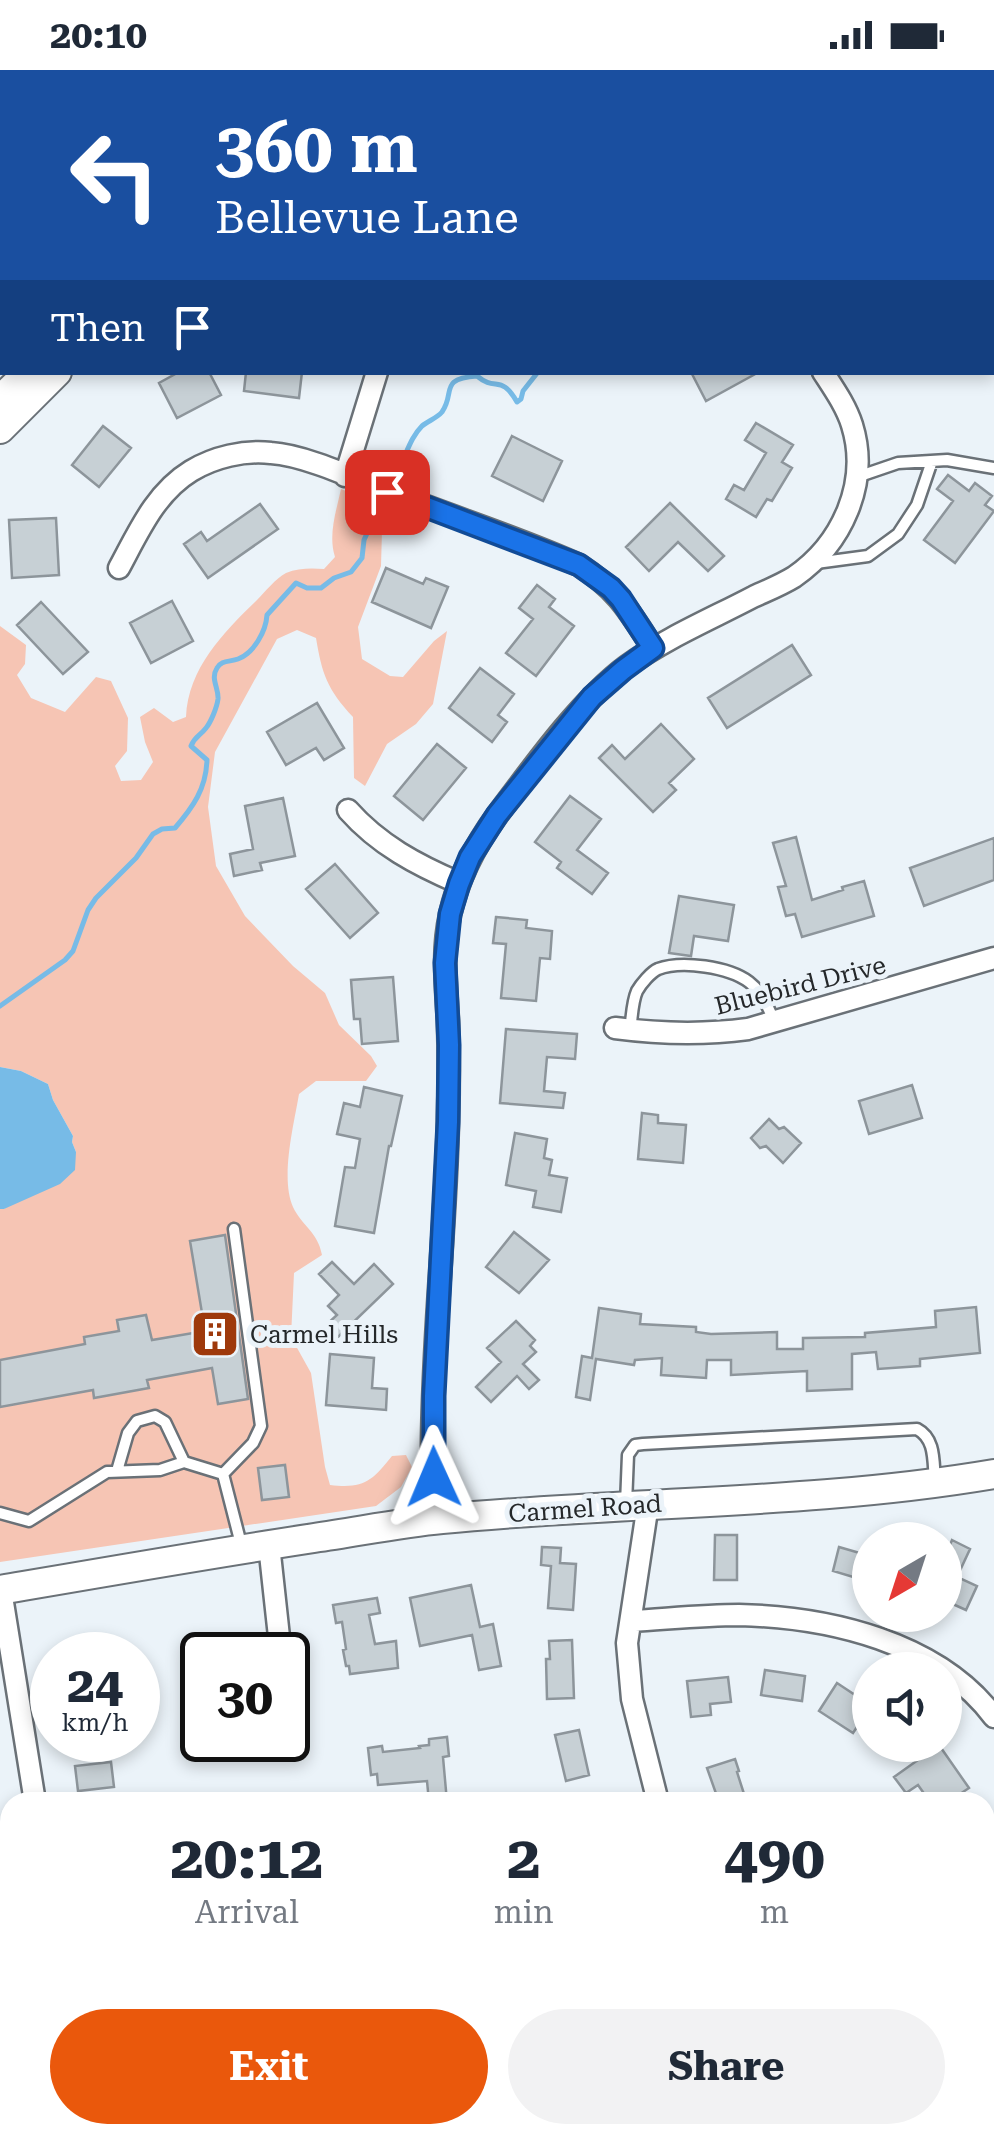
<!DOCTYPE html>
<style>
body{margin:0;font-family:"Roboto Serif",serif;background:#f2f2f3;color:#1f2937;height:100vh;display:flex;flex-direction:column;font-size:38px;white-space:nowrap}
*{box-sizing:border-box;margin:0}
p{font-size:32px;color:#747a83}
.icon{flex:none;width:55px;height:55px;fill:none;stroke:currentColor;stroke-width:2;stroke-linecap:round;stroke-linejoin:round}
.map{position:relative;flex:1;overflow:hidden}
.details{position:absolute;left:0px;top:1722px;width:995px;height:352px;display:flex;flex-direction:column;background:#fff;border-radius:30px 30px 0 0;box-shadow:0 5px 15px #0003}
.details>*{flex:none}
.banner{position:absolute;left:0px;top:0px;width:995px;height:305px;box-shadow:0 5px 15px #0003;background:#1a4fa0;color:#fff;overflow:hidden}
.needle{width:65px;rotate:219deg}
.buttons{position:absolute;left:852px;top:1452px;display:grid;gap:20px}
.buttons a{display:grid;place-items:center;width:110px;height:110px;border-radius:50%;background:#fff;box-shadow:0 5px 15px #0003;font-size:50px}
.speed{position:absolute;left:30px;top:1562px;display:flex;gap:20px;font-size:50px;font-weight:700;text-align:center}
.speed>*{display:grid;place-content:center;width:130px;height:130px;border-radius:50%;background:#fff;box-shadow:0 5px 15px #0003;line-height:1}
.speed small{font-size:25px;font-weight:400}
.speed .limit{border:5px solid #111;border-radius:15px;background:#fff;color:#111}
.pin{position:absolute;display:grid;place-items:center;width:85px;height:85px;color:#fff;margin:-42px;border-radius:20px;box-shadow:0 5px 15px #0006}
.me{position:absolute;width:110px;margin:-55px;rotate:359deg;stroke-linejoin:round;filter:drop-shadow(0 0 8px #0008)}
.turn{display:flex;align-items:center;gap:35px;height:210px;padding:0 50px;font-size:45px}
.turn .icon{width:130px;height:130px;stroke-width:2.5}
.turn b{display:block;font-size:70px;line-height:85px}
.then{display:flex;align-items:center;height:95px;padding:0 50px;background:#0003;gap:20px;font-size:38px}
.eta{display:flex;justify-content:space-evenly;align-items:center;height:170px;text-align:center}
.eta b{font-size:60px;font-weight:700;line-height:70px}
.cta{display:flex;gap:20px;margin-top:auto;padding:20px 50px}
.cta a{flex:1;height:115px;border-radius:60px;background:#ea580c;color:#fff;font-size:40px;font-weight:700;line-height:115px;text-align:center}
.cta a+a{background:#f2f2f3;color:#1f2937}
.status{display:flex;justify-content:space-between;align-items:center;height:70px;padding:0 50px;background:#fff;direction:ltr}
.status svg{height:28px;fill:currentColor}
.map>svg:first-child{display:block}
</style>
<div class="status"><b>20:10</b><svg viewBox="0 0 49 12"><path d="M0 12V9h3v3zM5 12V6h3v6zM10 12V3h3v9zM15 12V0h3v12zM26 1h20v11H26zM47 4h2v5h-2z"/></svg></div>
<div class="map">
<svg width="994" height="2074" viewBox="0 0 994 2074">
<rect width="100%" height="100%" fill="#ebf3f9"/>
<!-- green -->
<path fill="#f6c5b4" d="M341,419L387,437L382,461L381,496L358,557L362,589L390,606L403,607L434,571L447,561L433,634L416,654L387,674L365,716L354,708L353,647C327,619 322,604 316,568L297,560L277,569L215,682L208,737L216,796L245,846L293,896L325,923L339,955L371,986L377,996L366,1011H316L299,1024C294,1054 280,1108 293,1137C302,1156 318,1162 322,1185L294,1203L291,1267L311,1303L325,1397L330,1415C364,1419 372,1411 392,1386L406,1385L412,1397L401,1417L376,1436L0,1492V1139H4L76,1082L72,1072L73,1066L53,1030L48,1014L21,1001L0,997V556L26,575L25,594L17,605L31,628L65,642L96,607L111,611L128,648L127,681L115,696L121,711L141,710L153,692L145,672L140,647L154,638L173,652L186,647C188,598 224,562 257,530C266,521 275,509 286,503C298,498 311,498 324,499L335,487C328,465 336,442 341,419Z"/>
<!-- water -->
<path fill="#77bbe7" d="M0,997L21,1001L48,1014L53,1030L73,1066L72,1072L76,1082L75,1100L60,1114L4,1139H0Z"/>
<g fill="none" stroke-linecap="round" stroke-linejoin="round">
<!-- stream -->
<path stroke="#77bbe7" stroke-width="5" d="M812,2L813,0
M402,392C408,379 412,366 422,356C428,351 437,348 442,342C456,322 438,309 477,306C496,322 501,304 517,332L521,329L523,321L538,302
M0,936L65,890L73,881L88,840L96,828L136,788L153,764L162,759L175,758C193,737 206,719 207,690L191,676C195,666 200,666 206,658C211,652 217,637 218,629C219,618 210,609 217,598C221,590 230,592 238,589C254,583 266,561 267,545L296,513L307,518H321L334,508L351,502L362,488L364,470L372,452"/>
</g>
<!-- building -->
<path fill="#c7d0d5" stroke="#8d959b" stroke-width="2.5" d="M179,302H209L221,325L177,348L159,313Z
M246,302H302L299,328L244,321Z
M691,302H759L706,331Z
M756,353L793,375L782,392L792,398L772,431L767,429L756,447L726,429L734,415L744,420L766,383L745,370Z
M103,356L131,378L99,417L72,395Z
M512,366L562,391L543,431L492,406Z
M948,405L969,421L975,413L992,426L985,435L994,441L955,493L924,470L953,431L937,419Z
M670,433L724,486L708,501L678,472L649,501L626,477Z
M260,434L278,459L208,508L184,474L201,462L207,471Z
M56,448L59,505L12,508L9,450Z
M386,498L423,514L426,508L448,517L431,558L372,532Z
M537,515L555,529L549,537L574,556L536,606L506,583L533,549L519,538Z
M172,531L193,571L151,593L130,553Z
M41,532L88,582L63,604L17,555Z
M792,575L811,605L727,658L708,628Z
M480,598L514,624L498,645L507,652L492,672L449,638Z
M317,633L344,678L324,690L316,678L286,695L267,662Z
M661,654L694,689L669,713L676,720L653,742L599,688L612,675L625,689Z
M437,674L466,698L423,750L394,726Z
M570,726L601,749L577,780L608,803L592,824L557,798L561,792L535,772Z
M283,728L295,786L260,793L262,800L234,806L230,784L253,779L245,736Z
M796,767L812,830L843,820L842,817L864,811L874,846L802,867L795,844L786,846L778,817L786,816L773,773Z
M994,768V810L924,836L910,798Z
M335,794L378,843L350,868L306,819Z
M679,826L734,835L728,871L694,866L691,886L669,883Z
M496,847L527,850L526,858L552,861L550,889L540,888L536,931L501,928L506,874L493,873Z
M393,907L398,971L362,974L360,949H354L351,910Z
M506,959L577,964L575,989L547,987L544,1021L565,1023L563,1038L500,1033Z
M912,1015L922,1048L869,1064L859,1031Z
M364,1017L402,1026L391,1076H389L374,1163L335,1156L345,1097L355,1098L360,1069L337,1064L344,1033L360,1037Z
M642,1043L658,1045V1053L686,1055L683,1093L638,1089Z
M769,1049L779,1059L784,1057L801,1073L783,1093L766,1076L760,1078L751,1068Z
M515,1063L547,1069L544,1088L552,1090L549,1105L567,1108L561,1142L533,1137L536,1121L506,1115Z
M514,1162L549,1190L519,1223L486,1197Z
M225,1165L248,1329L218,1334L212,1298L147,1310L149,1318L94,1328L93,1320L0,1337V1290L85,1274L84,1267L119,1261L117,1250L146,1245L152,1270L205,1261L190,1171Z
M332,1192L354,1214L374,1194L393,1214L338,1267L326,1255L337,1245L328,1236L339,1225L319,1204Z
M976,1237L980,1283L920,1289V1296L878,1299L876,1282L852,1284V1319L807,1321V1301L731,1305V1290H707L706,1308L661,1305L662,1288L635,1290L634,1295L596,1289L590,1330L576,1327L582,1286L592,1288L599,1238L641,1244L640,1254L696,1257V1262L711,1264L777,1262V1279H803V1268L865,1267V1263L936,1257L935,1241Z
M516,1251L535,1270L530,1276L536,1282L523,1294L539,1310L529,1319L517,1306L491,1332L476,1317L501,1292L487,1278Z
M330,1284L374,1288L372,1318L387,1319L386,1340L326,1335Z
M285,1395L289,1427L262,1430L258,1398Z
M715,1465H737V1510H714Z
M952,1470L970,1479L957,1507L977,1516L966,1540L946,1531L945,1533V1487Z
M542,1477L561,1478L560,1493L576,1494L573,1540L548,1538L551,1496L541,1495Z
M839,1477L870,1486V1512L833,1501Z
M471,1515L480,1557L493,1554L501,1596L479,1600L472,1565L420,1576L410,1528Z
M377,1528L380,1543L369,1545L375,1574L396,1571L398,1598L350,1604L349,1596H346L343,1580L346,1579L342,1552L336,1553L333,1535Z
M572,1570L574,1628L547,1629L546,1589H550L549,1571Z
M765,1600L805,1606L802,1631L761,1625Z
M728,1607L731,1632L710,1634L711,1645L691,1647L687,1611Z
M837,1613L870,1635V1665L857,1657L853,1663L819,1641Z
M579,1660L589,1705L566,1711L555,1665Z
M447,1667L449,1686L443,1687L447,1732H429L427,1711L378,1715L377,1704L371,1705L368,1678L382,1676L383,1682L420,1678L419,1676L429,1675V1669Z
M939,1675L969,1718L948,1732H930L918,1715L906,1723L894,1707Z
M735,1689L739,1701L737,1702L745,1727L729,1732H719L707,1698Z
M111,1692L114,1717L78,1721L75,1696Z"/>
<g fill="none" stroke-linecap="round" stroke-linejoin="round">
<!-- service casing -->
<g stroke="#6a7177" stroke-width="15">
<path id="service" d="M857,407L898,393L947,390L994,398
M816,493L868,486L898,464L917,435L932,391
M630,960C632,948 632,932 637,921C641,914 651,902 658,899C682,890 729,897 749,912C762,922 768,937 774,951
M234,1159L261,1356L253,1373L223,1404L242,1478
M117,1401L128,1363L137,1351L155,1346L165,1352L184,1392
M626,1434L628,1385L635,1375L643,1374L917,1359C936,1369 933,1392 935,1411
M0,1443L29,1451L107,1402L160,1400L184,1392L223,1404"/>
</g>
<!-- minor casing -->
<g stroke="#6a7177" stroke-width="25">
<path id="minor" d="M124,2L126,0
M556,2L557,0
M0,135L2,133
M345,406L377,302
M119,498C138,463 155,423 191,401C214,387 244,380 271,383C306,385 360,411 394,424C455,448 519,468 579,495C618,520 629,541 653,578
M348,740C379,775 417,795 459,813
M615,958C661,964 703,965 748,959L994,888
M648,1434L627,1573L632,1629L658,1732
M436,1450C435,1427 432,1404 432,1382C432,1271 446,1160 448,1049C449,1016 449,984 448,951C446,916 442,880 450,845C458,808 476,774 498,744C533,697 581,630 627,596C666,568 711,549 753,527C766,521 781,515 794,507C842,474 870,413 852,355C846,336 834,319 823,302
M269,1475L281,1585
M1,1520L35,1732
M632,1551C667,1549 703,1545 739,1545C829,1547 938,1572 994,1647
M710,2065L711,2074
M6,2074C0,2029 0,1986 10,1941"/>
</g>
<!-- secondary casing -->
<g stroke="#6a7177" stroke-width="32">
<path id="secondary" d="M307,2L309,0
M335,2L337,0
M0,330L29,302
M0,359L57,302
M0,1520C105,1502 209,1484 314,1468C357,1462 399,1453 442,1449C626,1431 812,1435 994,1404"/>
</g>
<!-- service -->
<use href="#service" stroke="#fff" stroke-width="10"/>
<!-- minor -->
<use href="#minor" stroke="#fff" stroke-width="20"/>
<!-- secondary -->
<use href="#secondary" stroke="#fff" stroke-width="28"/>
</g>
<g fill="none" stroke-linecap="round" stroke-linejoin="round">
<!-- route casing -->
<g stroke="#114b97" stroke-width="25">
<path id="route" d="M387,422L579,495L611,518L621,529L653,578L623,600L592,627L497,745L470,787L459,814L450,844L445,893L449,975L448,1052L434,1326V1407"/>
</g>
<!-- route -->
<use href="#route" stroke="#1a73e8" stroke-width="18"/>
</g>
<!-- icons -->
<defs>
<g id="building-square" transform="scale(2.5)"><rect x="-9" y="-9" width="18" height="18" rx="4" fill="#9e390b" stroke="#ebf3f9"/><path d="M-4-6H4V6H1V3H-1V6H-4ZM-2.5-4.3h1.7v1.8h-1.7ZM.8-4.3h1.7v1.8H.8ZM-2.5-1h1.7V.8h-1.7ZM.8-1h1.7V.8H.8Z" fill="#fff"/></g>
</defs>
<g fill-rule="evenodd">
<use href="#building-square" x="215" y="1264"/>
</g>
<g text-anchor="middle" stroke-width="10" stroke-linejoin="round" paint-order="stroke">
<!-- street labels -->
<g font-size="25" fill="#25282a" stroke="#ebf3f9">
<text transform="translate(800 915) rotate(-14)" y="9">Bluebird Drive</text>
<text transform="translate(585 1438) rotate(-4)" y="9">Carmel Road</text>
</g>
<!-- poi labels -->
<g font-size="25" fill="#25282a" stroke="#ebf3f9" text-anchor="start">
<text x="250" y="1273">Carmel Hills</text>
</g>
</g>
</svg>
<div class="buttons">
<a><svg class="needle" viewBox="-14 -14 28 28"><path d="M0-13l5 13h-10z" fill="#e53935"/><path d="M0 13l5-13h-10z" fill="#747a83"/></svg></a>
<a><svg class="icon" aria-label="sound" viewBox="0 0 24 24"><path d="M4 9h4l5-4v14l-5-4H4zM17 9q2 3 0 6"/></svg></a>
</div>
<div class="speed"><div>24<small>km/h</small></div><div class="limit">30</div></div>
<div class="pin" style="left:387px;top:422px;background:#d93025"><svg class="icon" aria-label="arrive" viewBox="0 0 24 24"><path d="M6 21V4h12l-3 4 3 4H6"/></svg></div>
<svg class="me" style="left:434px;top:1407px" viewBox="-20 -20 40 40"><path d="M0-17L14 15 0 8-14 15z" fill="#1a73e8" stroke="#fff" stroke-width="4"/></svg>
<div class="banner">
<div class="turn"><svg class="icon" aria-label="left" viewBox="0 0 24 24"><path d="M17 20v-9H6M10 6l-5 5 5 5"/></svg><div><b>360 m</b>Bellevue Lane</div></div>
<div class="then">Then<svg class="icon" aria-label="arrive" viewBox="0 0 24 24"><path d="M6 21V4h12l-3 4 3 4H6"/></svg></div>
</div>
<section class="details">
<div class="eta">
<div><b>20:12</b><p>Arrival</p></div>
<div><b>2</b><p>min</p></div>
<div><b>490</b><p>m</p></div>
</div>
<div class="cta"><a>Exit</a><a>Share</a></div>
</section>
</div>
